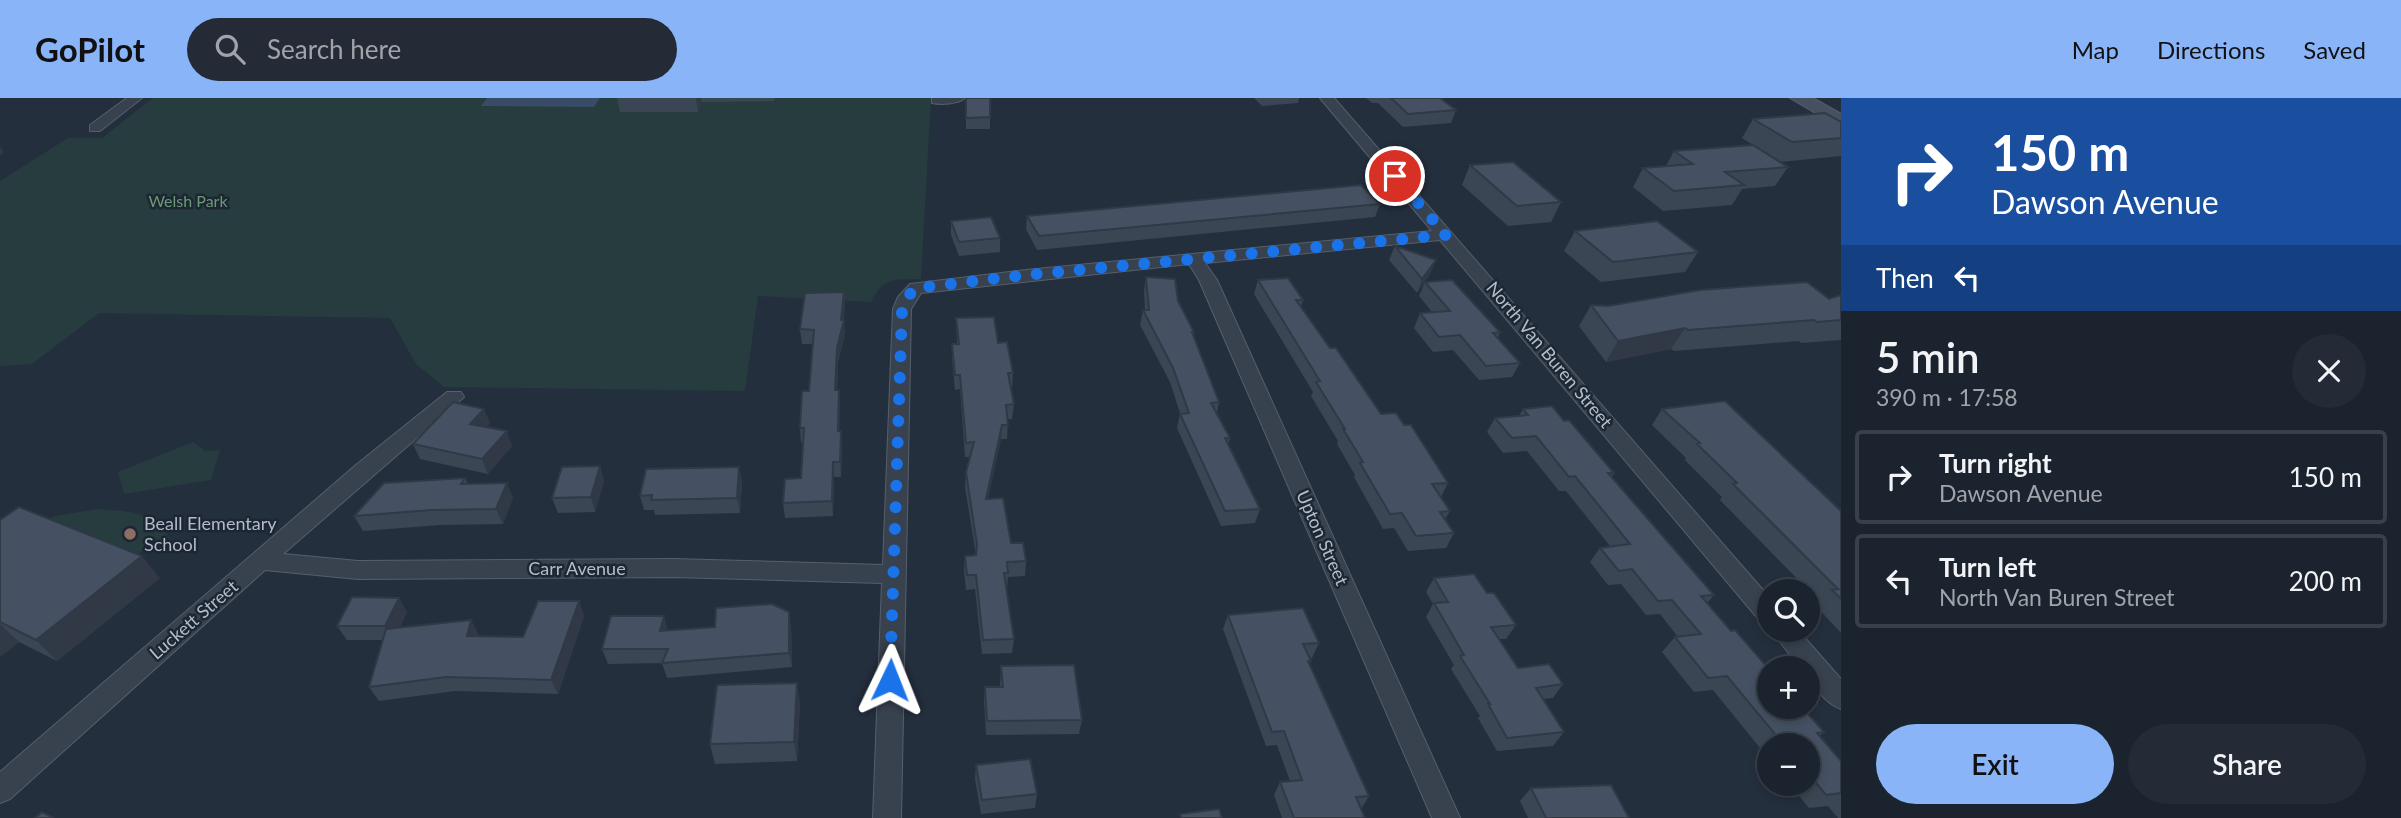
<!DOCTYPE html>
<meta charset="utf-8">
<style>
body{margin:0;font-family:Lato,sans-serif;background:#242b36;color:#f1f3f6;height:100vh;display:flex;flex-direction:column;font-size:26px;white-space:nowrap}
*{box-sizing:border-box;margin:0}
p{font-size:23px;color:#a0a4aa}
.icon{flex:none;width:38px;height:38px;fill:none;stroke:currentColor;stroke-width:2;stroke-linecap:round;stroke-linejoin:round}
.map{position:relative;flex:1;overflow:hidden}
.side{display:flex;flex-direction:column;background:#1b232e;width:560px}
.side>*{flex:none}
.guide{background:#1a4fa0;color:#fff;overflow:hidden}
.fabs{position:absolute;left:1757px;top:481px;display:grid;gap:14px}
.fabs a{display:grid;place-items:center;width:63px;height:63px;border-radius:50%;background:#1b232e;box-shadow:0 4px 10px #0003,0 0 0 2px #39404a;font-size:35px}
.pin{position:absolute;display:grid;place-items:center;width:60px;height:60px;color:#fff;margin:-30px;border:4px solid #fff;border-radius:50%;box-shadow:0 2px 7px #0007}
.me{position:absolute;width:77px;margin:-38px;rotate:2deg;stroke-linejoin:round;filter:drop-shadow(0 0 5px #0008)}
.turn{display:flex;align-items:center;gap:24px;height:147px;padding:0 35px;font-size:32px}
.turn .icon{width:91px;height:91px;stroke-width:2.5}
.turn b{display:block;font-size:49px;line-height:60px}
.then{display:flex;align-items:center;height:66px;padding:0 35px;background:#0003;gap:14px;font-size:26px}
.round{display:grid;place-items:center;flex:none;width:74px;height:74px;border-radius:37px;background:#242b36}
.headline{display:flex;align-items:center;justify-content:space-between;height:119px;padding:0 35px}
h1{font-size:42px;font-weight:600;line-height:52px}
.action{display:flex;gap:14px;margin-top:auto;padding:14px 35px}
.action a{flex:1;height:80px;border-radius:42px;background:#8ab4f8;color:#111;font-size:28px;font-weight:600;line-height:80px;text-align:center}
.action a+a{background:#242b36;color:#f1f3f6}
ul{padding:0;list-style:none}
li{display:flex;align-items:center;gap:21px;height:94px;margin:0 14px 10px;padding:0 21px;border:4px solid #39404a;border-radius:7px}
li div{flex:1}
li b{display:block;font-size:26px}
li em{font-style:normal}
header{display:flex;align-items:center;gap:42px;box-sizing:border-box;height:98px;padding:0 35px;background:#8ab4f8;color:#111}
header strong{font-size:33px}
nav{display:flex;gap:38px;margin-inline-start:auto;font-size:24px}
.search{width:490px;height:63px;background:#242b36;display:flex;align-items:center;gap:18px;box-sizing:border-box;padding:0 24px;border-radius:38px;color:#a0a4aa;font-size:26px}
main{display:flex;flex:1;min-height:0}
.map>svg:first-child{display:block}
</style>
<header>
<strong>GoPilot</strong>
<div class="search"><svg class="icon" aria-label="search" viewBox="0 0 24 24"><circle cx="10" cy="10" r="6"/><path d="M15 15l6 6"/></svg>Search here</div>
<nav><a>Map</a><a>Directions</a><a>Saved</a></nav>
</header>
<main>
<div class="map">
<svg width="1841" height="720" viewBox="0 0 1841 720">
<rect width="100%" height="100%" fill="#242f3e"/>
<!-- green -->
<path fill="#263c3f" d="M153,0H931L921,181C894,182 884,178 871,204L758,198L745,293L444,289L416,266L390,220L99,215L32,266L0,268V83L68,40H102Z
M193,344L205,353L220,352L211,382L124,396L118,374Z
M99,411C134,414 144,412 169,439L126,462L42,429L54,418Z"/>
<!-- water -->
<path fill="#394c67" d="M487,0H600L594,9L481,8Z"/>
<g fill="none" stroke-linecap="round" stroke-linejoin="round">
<!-- street casing -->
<g stroke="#565f6c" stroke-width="2">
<path id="street" d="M127,0H142L100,33H90V27Z
M932,0H965C958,6 941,7 932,5Z
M1320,0H1334L1769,499V526L1760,523L1440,142L1205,165L1217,182L1460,720H1432L1199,182L1189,166L921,195L911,211L901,720H873L882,485L673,479L358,481L265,472L10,701L0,705V674L356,367L447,294H461L464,299L283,456L358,463L673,461L883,467L893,211L898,199L910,186L1026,172L1432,133Z
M1771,532H1798L1841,581V611C1827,606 1808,586 1808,570H1800Z"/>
</g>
<!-- secondary casing -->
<g stroke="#565f6c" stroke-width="2">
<path id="secondary" d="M1790,0H1813L1841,16V30Z"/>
</g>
<!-- street -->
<use href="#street" fill="#38414e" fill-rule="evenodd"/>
<!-- secondary -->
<use href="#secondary" fill="#465061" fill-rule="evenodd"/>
</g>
<!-- wall -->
<path fill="#3b4654" d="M617,0H775L774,3L702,4L698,14H620Z
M966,0L990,19V31H966Z
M1254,0H1299L1298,5L1262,8Z
M1366,0H1440L1456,12L1451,25L1403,29L1378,5H1372Z
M1753,21L1841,24V58L1780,64L1788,69L1775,88L1742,91L1732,107L1663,113L1633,89L1643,70L1666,68L1674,53L1753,47L1742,40Z
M1470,67L1561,104L1551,124L1508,128L1462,87Z
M1380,106L1375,119L1037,152L1026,131L1027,118Z
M951,123L1000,140V154L959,158L951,137Z
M1575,133L1698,154L1685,174L1601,184L1564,153Z
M1395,148L1430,176L1417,195L1389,162Z
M1146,179L1178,203L1194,234V237L1219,304L1217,315L1230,340L1228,347L1260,411L1255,425L1221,428L1177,330L1180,315L1170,284L1140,227L1143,212H1145L1144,193Z
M1258,182L1303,202L1301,209L1330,250L1381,316L1404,327L1448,385L1441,399L1450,413L1445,421L1454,435L1446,450L1408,453L1394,430L1383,431L1354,379L1355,377L1337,346L1338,343L1311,298L1313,294L1254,196Z
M1425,184L1500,234L1498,240L1520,265L1512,279L1479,282L1453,252L1433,254L1414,230L1420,215L1432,214L1419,198Z
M844,194L845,209L843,222L845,237L838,264L837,292L840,307L839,333L842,347L841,379H834L833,418L785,420L783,405L801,380L803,344L801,345L800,330L809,293L813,246H802L800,231Z
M1841,197V242L1801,245L1799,243L1674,253L1671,251L1606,264L1579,228L1591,207L1608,208L1829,201Z
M956,220L998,245L1013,275L1012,290H1011L1014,306L1012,321H1008L1007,341H1001L988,400L1011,445L1026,463L1025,478L1008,479L1007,490H1006L1014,541L1012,555L982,556L975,491L966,492L964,473L965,458L976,457L965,389L966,374L970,359H965L960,291L955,292L952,260V246H957Z
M1523,311L1564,323L1614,375L1612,379L1714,497L1707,505L1731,533L1824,634L1819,638L1841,663V720H1838L1828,708L1809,710L1789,686H1808V648H1769V661L1713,592L1694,594L1662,554L1675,539H1678L1660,516L1646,517L1621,486L1608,487L1590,464L1600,450L1610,448L1566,393H1559L1527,353L1503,355L1487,334L1495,320L1519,318Z
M1662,311L1841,413V535L1816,508L1820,504L1720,402L1722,399L1685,362L1686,360L1652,327Z
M490,325L486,329L512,348L488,376L420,361L413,346Z
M600,368L604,383L595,414L558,415L552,400Z
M739,369L742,384L740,415L655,417L654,412H644L640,398Z
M465,380L468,386L513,400L503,426L440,427L363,433L354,418Z
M0,422L160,480L57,563L19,544L0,559Z
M1434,480L1487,495L1516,527L1506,541H1499L1518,570L1563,586L1553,600L1543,601L1564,634L1553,648L1497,653L1478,620L1480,618L1451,571L1454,567L1426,519L1433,506L1426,494Z
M579,503L584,518L558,596L455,593L379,603L369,589L383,542H347L337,528L407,514L400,529L471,522L478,536V538L523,539Z
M1228,517L1319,545L1312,560H1309L1311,563L1309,566L1369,698L1361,711L1365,720H1282L1274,697L1280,684L1290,683L1277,647L1266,648L1223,531Z
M791,528L792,569L667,580L662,565L608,566L602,551L668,533Z
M1001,568L1082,622L1079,636L986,637L984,603L985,589H1000Z
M800,605L797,663L715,666L710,646Z
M976,667L1037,696L1035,710L981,716L975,681Z
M1531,690L1629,720H1528L1520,703Z"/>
<!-- shaded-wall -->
<path fill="#303945" d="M696,0H701L702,4L698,14Z
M0,49L4,54L0,58Z
M1436,162L1430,176L1417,195L1422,181Z
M844,194L845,209L843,227L844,222L845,237L838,264L837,307L835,292L837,250Z
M1685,230L1671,251L1606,264L1618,243Z
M839,292L840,307L839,347L838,333Z
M484,311L490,325L476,340L470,326Z
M1002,327L1001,341L985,415L986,401Z
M507,333L512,348L488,376L482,361Z
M841,333L842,347L841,379L840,364Z
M833,364L834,379L833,418L832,403Z
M600,368L604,383L595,414L591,399Z
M739,369L742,384L740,415L737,400Z
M507,385L513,400L503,426L496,411Z
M142,458L160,480L57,563L36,542Z
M399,500L407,514L394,543L385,528Z
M579,503L584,518L558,596L551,582Z
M789,514L791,528L792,569L789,555Z
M664,518L668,533H660Z
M471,522L478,536L475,552L467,538Z
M0,526L19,544L0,559Z
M797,585L800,605L797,663L794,644Z"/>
<!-- building -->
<path fill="#455162" stroke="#303945" stroke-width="2" d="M966,0H990V19L966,20Z
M1391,0H1440L1456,12L1408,16Z
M1825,15L1841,24V40L1792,44L1753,21Z
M1753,47L1788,69L1725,74L1744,87L1674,93L1643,70L1693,66L1674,53Z
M1513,64L1561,104L1517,108L1470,67Z
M1361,87L1380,106L1039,138L1027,118Z
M991,119L1000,140L959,144L951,123Z
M1657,123L1698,154L1613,164L1575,133Z
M1395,148L1436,162L1422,181Z
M1146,179L1175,181L1178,203L1194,234H1192L1219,304L1211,305L1230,340H1225L1260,411L1225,413L1180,316L1189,315L1173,270L1143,212H1149Z
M1288,180L1303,202H1296L1330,250H1336L1381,316L1396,315L1404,327H1411L1448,385L1432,386L1450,413L1440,414L1454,435L1416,438L1402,415L1390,416L1360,365L1363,364L1343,331H1345L1316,284L1320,283L1258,182Z
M1452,182L1500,234L1493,235L1520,265L1486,268L1460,237L1439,239L1420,215L1450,213L1425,184Z
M1807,184L1829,201L1841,197V222L1817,224L1814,222L1688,232L1685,230L1618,243L1591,207L1608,208L1700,192Z
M844,194L841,222H844L837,250L835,292H839L838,333H841L840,364H833L832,403L783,405L785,381L801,380L804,330H800L802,293H809L814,232L800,231L805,195Z
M994,219L998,245L1007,244L1013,275H1008L1014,306L1006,307L1008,327H1002L986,401L1003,400L1011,445H1023L1026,463L1007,464L1008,475H1004L1014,541L983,542L976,477H967L965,458L976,457L977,447L966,374L974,344L966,345L960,277H955L952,246H959L956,220Z
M1725,303L1841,413V501L1832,492L1838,491L1733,386L1737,385L1697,346L1700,345L1662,311Z
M453,304L484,311L470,326L507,333L482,361L413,346Z
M1552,308L1564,323L1569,322L1614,375H1608L1714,497L1701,498L1731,533L1735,532L1769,571V609H1802L1824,634L1817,635L1841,663V695L1826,697L1808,675V648H1785L1727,578L1708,580L1675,539L1701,536L1672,502L1658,503L1632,471L1619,473L1600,450L1630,446L1575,378L1569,379L1536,338L1512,340L1495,320L1528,317L1523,311Z
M600,368L591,399L552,400L562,369Z
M739,369L737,400L651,402L652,397L640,398L646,371Z
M465,380L461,386L507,385L496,411L432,412L354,418L384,385Z
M19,409L142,458L36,542L0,524V422Z
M1474,476L1487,495H1494L1516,527L1491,529L1518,570L1549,566L1563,586L1536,590L1564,634L1507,640L1488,606H1490L1460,558L1464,557L1434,505L1448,504L1434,480Z
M352,499L399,500L385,528H337Z
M538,503H579L551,582L446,579L369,589L386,531L471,522L467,538L523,539Z
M772,506L789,514V555L662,565L668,551H602L611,518H664L660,533L715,529L716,510Z
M1303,510L1319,545L1303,546L1311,563H1308L1369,698L1356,699L1365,720H1294L1280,684L1302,682L1284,633L1272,634L1228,517Z
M1074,567L1082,622L987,623L985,589H1003L1001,568Z
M797,585L794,644L710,646L717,587Z
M1030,661L1037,696L982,702L976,667Z
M1611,687L1629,720H1546L1531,690Z
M1219,711L1222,720H1181L1180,716Z
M42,714L54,720H35Z"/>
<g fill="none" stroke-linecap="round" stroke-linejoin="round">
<!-- route -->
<path stroke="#1a73e8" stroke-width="12" stroke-dasharray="0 21.6" d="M890,582L902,211L907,199L916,190L1026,177L1446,137L1395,78"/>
</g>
<!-- markers -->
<circle fill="#8d6e63" stroke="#1d2633" stroke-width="2.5" cx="130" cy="436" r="7"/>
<g text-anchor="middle" stroke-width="5" stroke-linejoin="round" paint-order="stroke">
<!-- far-park labels -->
<g font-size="16" fill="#6b9a76" stroke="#1d2633">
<text x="188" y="109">Welsh Park</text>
</g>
<!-- street labels -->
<g font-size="18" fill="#b4bcc9" stroke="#1d2633">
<text transform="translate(1549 257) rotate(50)" y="6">North Van Buren Street</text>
<text transform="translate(1322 440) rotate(66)" y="6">Upton Street</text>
<text x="577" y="477">Carr Avenue</text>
<text transform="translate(194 522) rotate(-41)" y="6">Luckett Street</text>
</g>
<!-- poi labels -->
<g font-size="18" fill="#b4bcc9" stroke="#1d2633" text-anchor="start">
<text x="144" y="432">Beall Elementary<tspan x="144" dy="21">School</tspan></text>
</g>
</g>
</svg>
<div class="fabs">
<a><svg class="icon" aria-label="search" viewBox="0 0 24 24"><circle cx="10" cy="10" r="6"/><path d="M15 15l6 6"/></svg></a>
<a>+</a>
<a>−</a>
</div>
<div class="pin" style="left:1395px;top:78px;background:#d93025"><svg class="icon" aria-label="arrive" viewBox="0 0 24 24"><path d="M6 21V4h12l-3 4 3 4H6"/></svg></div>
<svg class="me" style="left:890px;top:582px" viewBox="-20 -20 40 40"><path d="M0-17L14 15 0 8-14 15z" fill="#1a73e8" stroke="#fff" stroke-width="4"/></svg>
</div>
<section class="side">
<div class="guide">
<div class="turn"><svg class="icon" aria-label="right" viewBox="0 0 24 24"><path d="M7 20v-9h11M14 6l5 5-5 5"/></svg><div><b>150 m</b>Dawson Avenue</div></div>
<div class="then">Then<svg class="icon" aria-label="left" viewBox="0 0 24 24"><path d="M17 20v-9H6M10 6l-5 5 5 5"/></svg></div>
</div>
<div class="headline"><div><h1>5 min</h1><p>390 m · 17:58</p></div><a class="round"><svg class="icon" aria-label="close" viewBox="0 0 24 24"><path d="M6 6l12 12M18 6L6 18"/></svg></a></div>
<ul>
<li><svg class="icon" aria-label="right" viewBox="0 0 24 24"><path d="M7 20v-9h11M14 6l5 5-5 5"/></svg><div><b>Turn right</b><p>Dawson Avenue</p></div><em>150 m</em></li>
<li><svg class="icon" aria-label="left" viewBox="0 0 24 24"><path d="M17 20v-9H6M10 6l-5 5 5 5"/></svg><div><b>Turn left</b><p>North Van Buren Street</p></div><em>200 m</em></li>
</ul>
<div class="action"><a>Exit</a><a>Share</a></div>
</section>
</main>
